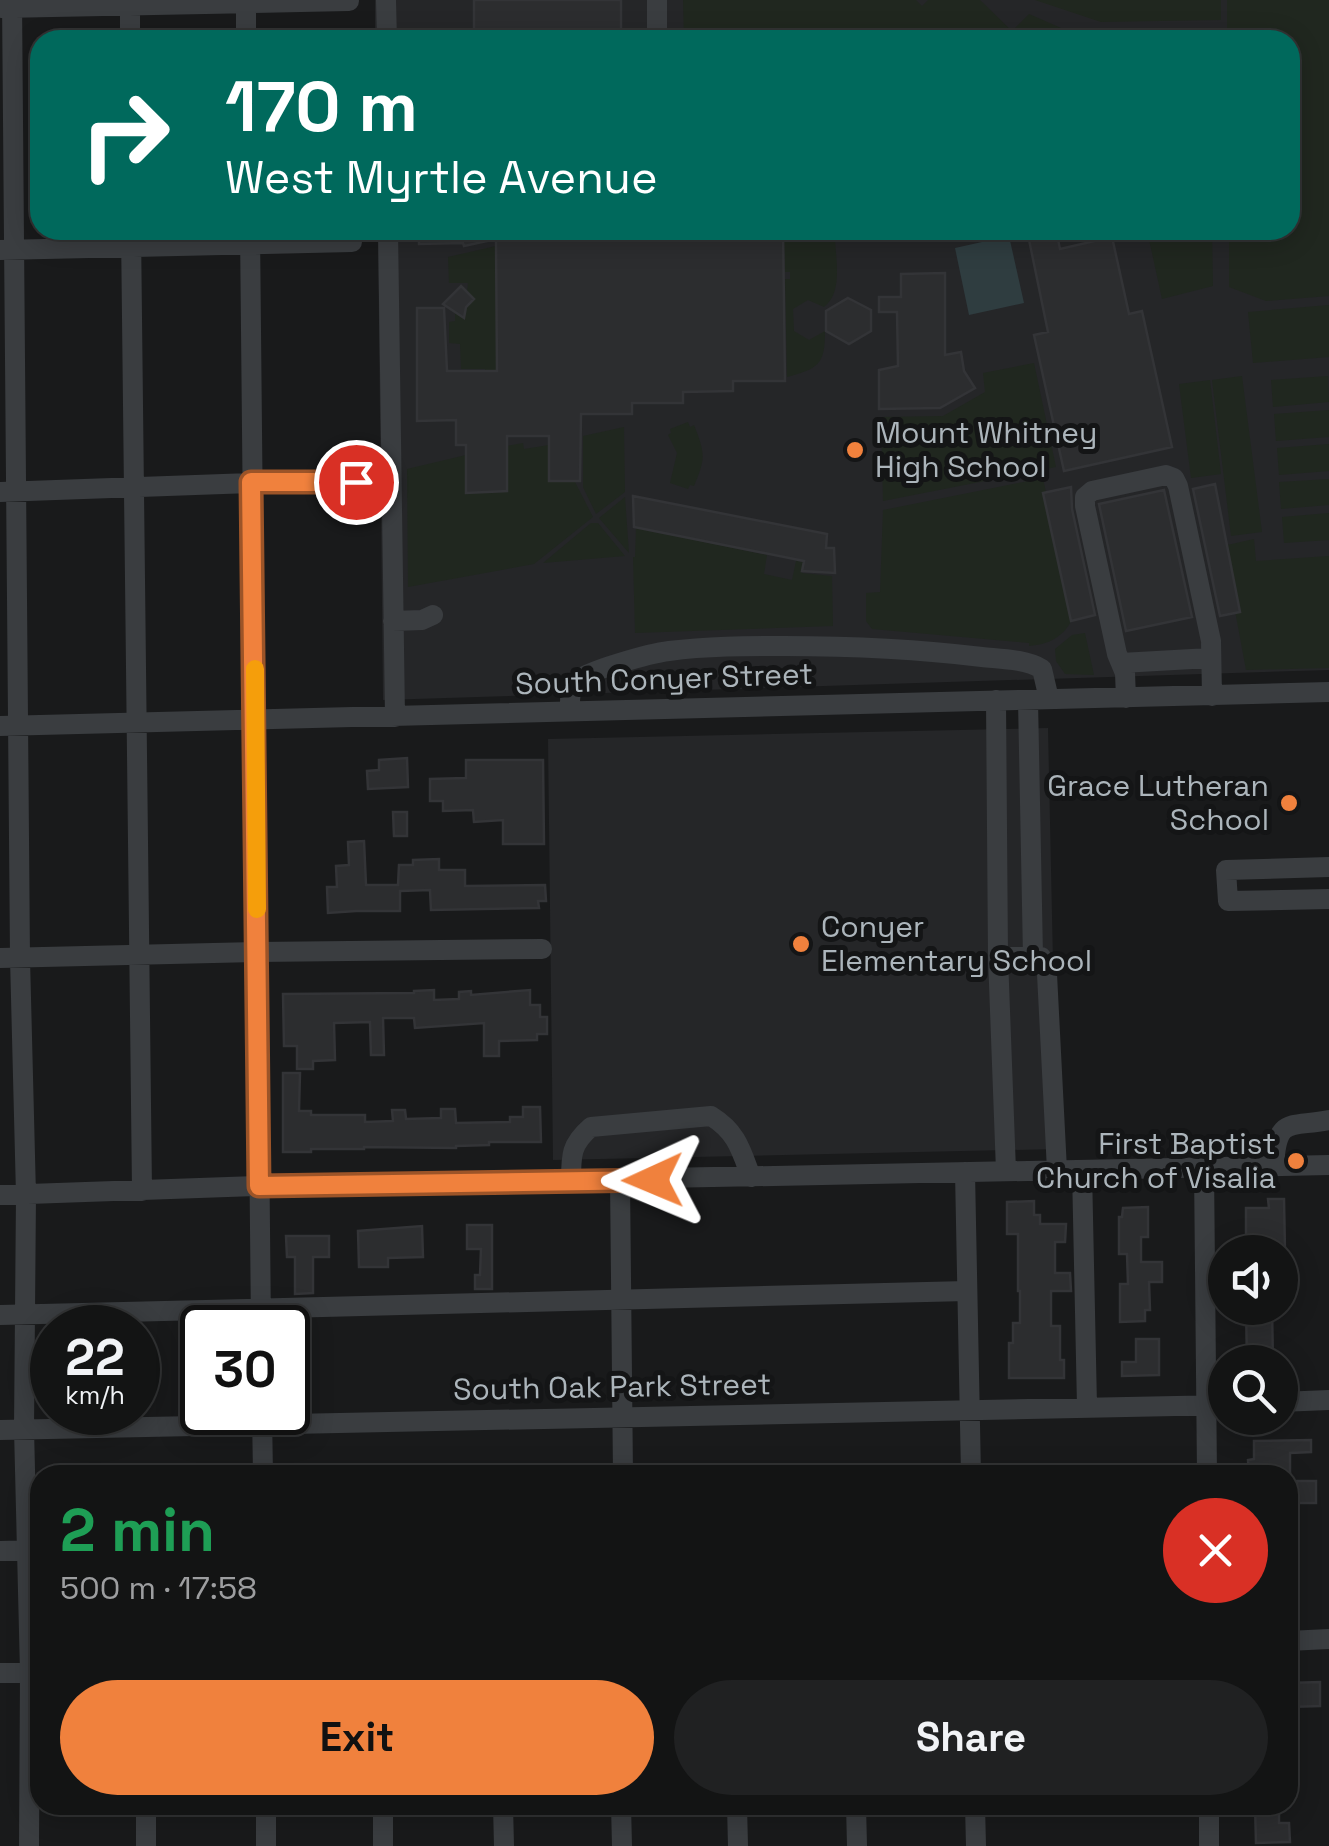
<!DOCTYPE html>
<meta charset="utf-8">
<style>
body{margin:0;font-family:"Space Grotesk",sans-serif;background:#202122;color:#f1f3f6;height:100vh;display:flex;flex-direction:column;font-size:38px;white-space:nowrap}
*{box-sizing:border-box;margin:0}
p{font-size:32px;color:#9d9ea0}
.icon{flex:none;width:55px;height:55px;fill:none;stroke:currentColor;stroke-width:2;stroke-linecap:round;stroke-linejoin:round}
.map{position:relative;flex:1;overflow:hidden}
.panel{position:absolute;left:30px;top:1465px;width:1268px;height:350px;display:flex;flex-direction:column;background:#131414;border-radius:30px;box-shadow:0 5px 25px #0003,0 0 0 2px #323334}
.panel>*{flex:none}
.top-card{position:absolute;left:30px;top:30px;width:1270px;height:210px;border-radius:30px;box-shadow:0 5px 25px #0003,0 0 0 2px #323334;background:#00695c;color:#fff;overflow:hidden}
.fabs{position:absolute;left:1208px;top:1235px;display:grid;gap:20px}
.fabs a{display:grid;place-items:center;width:90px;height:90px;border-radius:50%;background:#131414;box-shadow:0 5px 25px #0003,0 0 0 2px #323334;font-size:50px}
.speed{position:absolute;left:30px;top:1305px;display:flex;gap:20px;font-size:50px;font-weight:700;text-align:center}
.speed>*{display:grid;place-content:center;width:130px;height:130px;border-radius:50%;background:#131414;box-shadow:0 5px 25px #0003,0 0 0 2px #323334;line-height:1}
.speed small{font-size:25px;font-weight:400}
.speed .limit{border:5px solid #111;border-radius:15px;background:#fff;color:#111}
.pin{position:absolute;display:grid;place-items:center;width:85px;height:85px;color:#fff;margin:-42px;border:5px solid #fff;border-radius:50%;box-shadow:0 2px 10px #0007}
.me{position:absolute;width:110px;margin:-55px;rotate:269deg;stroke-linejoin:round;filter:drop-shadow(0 0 8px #0008)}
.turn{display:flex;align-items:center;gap:35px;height:210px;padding:0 30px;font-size:45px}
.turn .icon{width:130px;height:130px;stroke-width:2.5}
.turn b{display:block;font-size:70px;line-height:85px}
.round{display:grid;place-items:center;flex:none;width:105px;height:105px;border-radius:52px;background:#202122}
.summary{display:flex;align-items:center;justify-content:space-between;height:170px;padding:0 30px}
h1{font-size:60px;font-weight:700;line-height:75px;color:#1e9e55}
.primary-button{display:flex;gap:20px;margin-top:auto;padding:20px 30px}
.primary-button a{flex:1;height:115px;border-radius:60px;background:#f0813d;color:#111;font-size:40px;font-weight:700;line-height:115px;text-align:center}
.primary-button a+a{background:#202122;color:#f1f3f6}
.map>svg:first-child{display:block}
</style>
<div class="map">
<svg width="1329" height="1846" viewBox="0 0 1329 1846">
<rect width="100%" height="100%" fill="#191a1b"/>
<!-- built -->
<path fill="#252628" d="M375,0H1329V670L383,700L378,230H1290V40H375Z
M1048,728L1057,1149L553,1160L548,739Z"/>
<!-- green -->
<path fill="#20271f" d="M683,0H916L922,6L928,0H980L1012,31L1029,14L1068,31L1195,30L1196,34H1210V40H684Z
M1035,0H1221V20L1101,22Z
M1227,0H1329V296L1266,301L1229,287V230H1290V40H1227Z
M804,230H821L835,235C835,257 844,292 824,307L808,300L793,309L794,331L809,340L825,331C825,366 818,368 787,377L785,279H790V272H785L784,240L801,234Z
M1147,230H1212L1213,286L1162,299Z
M496,246L498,444L486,446L485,369H461L460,344L449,343V322L455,321V313L464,314L466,307L474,299L467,292L468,283H449L448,257Z
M1329,305V357L1253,363L1248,312Z
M1034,363L1056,467L883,501L881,417L943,416L985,392L983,373Z
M1242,376L1262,532L1231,536L1212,380Z
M1328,376L1329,402L1273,407L1271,380Z
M1210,380L1221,474L1191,478L1179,384Z
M1329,410V437L1276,441L1274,414Z
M688,422L690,427L694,425C705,453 706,458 694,486L690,485L688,489L670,483L677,453L668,435L671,433L670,429Z
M624,427L625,492L596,514L583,487V436Z
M523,443L524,449L549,445V481L575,482L593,517L534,564L408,587L407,469L466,455V493L507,491V446Z
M1329,444V471L1279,475L1277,448Z
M1043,478L1072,620C1062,638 1049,644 1029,646V643L872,629L866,621V593L880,592L883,510Z
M1329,479V505L1281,509L1279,482Z
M625,497L629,553L599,518Z
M1329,513V540L1284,543L1282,517Z
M591,523H598L625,556L543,563Z
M636,528L767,555L764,574L792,580L796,561L803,562L802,573L832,576L833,626L635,633L633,557H635Z
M1254,539L1256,561L1329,556V668L1246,670L1223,546Z
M1085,633L1094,675L1065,674L1056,661L1055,649L1072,635Z"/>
<!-- water -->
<path fill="#2f3d40" d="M1009,236L1024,303L969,315L955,248Z"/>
<!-- building -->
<path fill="#2c2d2f" stroke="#333437" stroke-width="2.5" d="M474,0H621V36L474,38Z
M419,230H783L785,381H733V391L683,392V403H632V414H581L580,481H549V436H507V491L466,493V445H456V420L417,421V308H444L447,371H497L496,239L464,246L463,243L419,244Z
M1027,230H1056L1060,249L1112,237L1129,314L1142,311L1172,447L1064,471L1034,335L1048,332Z
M945,273V355L961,352L964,371L975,388L940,408L879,409V370L898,366L897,312H879V297H901V274Z
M461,286L474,299L466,307L464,318L443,304Z
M848,298L871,310V331L849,344L826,331V311Z
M1215,484L1240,612L1220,616L1193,489Z
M1071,487L1072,509L1095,615L1071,621L1043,493Z
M1164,490L1192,617L1126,631L1099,504Z
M633,496L827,534L826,548H834L835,573L802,571L804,561L634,527Z
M407,758L408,787L368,789L367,771L379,770V760Z
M466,760H543L544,844H503V820L474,822L473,810L443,811V801H430V779L466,778Z
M393,812H407V836H394Z
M364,841L366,885H398L399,865H413V860L439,859V870H465V886L545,885L546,901H538L539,908L431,910L430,890L400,891V911H356L328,913L327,887H337L336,866L349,865L348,842Z
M434,990V1000L459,999V992L471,991V995L530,990V1005H540V1017H547V1034H537V1040L499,1041V1056H484V1023L415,1028L414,1018H383L384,1055H371L370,1022L334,1023L335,1060L313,1061V1069H297V1046H284L283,994L414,993V991Z
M283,1073H300L299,1111H311V1115H365V1122L393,1121L392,1110H405L406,1119L441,1118V1109H455L456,1123L510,1122V1117H523V1107H540L541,1142H489V1145L456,1146V1148L364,1147V1149H311V1152H283Z
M1268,1199H1284L1285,1252H1246V1208H1269Z
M1034,1201V1215H1040V1224H1066L1065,1242H1055V1273H1070L1071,1291H1051V1326H1060V1360H1064V1378H1009V1343H1013V1323H1020V1291H1018V1234H1007V1202Z
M1148,1207V1237H1141V1262H1162V1282H1149L1150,1310H1145V1321L1120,1322V1284H1128L1127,1254H1119V1217H1122L1123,1208Z
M467,1225H492V1289H475V1275H480L481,1249H467Z
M422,1226L423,1257L388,1258V1267H359L358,1231Z
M286,1236H329V1257H313V1293L295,1294V1257H287Z
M1246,1308H1272L1273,1362H1247Z
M1136,1339H1159V1375L1122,1376V1362H1136Z
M1311,1440V1452L1290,1453V1475H1249L1248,1460L1254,1459V1441Z
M1297,1481H1316V1503H1297Z
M1320,1682V1706L1288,1707V1683Z
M1255,1805H1279V1823H1289L1290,1842L1256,1843Z"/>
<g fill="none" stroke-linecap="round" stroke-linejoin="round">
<!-- minor -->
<path stroke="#3a3d40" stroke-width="20" d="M12,0L20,958L26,1195L24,1429L30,1672L29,1846
M130,0V40
M246,0V40
M386,0L387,40
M657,0V40
M2,8L349,1
M131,230L142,1191
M250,230L261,1328
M388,230L395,717
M0,250L352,242
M0,492L251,483L357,482
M393,621L422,620L433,615
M1121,663L1210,658
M1126,698L1125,673L1117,654L1085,506V497L1092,491L1166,475L1174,478L1178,486L1211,641L1212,696
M996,700L998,957L1006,1171
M1028,700L1033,956
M570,712C570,703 569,689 575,682C585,671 652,653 669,651C707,646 746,646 784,646C850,646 916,649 982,657C1001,659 1025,659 1042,669L1049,699
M0,726L1329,692
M1329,867L1226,870L1228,901L1329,899
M998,957H1041L1047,974L1057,1170
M0,958L257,952L542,949
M1274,1166C1277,1115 1290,1128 1329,1120
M1204,1167L1207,1475
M1082,1170L1087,1406
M965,1172L971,1475
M620,1180L623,1475
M571,1181C571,1155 571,1144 591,1127L711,1116C737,1132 741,1150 751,1177
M0,1195L259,1186L1329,1165
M0,1315L967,1291
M1280,1402L1329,1400
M262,1414L263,1475
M0,1430L1225,1405
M0,1551L38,1550
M1288,1641L1329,1639
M0,1673L40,1671
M146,1805V1846
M266,1805V1846
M383,1805V1846
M503,1805L504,1846
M621,1805L622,1846
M737,1805L738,1846
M856,1805L857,1846
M975,1805L976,1846
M1209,1805V1846"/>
</g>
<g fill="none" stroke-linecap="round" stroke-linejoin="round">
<!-- route casing -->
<g stroke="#9c5428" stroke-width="25">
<path id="route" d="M356,482H251L259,1186L653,1180"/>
</g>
<!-- route -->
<use href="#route" stroke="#f0813d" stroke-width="18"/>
<!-- slow -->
<path stroke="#f59e0b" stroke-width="18" d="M255,669L257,909"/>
</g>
<!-- markers -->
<g fill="#f0813d" stroke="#141516" stroke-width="4">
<circle cx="855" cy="450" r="10"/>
<circle cx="1289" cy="803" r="10"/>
<circle cx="801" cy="944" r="10"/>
<circle cx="1296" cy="1161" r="10"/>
</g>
<g text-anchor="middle" stroke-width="10" stroke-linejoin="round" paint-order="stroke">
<!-- poi labels -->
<g font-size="30" fill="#acb5bb" stroke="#141516" text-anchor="start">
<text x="875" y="443">Mount Whitney<tspan x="875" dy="34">High School</tspan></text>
<text x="1269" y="796" text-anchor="end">Grace Lutheran<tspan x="1269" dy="34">School</tspan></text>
<text x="821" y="937">Conyer<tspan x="821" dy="34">Elementary School</tspan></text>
<text x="1276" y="1154" text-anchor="end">First Baptist<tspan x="1276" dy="34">Church of Visalia</tspan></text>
</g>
<!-- street labels -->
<g font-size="30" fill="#acb5bb" stroke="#141516">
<text transform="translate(664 679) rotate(-2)" y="10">South Conyer Street</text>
<text transform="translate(612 1387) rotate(-1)" y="10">South Oak Park Street</text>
</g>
</g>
</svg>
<div class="fabs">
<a><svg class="icon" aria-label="sound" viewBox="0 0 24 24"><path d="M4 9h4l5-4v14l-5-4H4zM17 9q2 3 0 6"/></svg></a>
<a><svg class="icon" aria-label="search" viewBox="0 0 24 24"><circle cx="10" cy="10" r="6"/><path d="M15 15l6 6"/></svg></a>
</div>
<div class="speed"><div>22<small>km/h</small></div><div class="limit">30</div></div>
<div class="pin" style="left:356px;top:482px;background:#d93025"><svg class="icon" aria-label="arrive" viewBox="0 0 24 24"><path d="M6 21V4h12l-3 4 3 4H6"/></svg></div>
<svg class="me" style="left:653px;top:1180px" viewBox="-20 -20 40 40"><path d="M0-17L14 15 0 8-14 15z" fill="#f0813d" stroke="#fff" stroke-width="4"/></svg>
<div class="top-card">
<div class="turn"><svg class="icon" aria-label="right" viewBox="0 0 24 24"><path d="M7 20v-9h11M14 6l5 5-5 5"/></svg><div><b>170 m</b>West Myrtle Avenue</div></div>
</div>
<section class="panel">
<div class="summary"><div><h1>2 min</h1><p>500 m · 17:58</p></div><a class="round" style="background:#d93025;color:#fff"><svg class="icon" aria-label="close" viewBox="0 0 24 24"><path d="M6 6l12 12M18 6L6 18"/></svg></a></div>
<div class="primary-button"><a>Exit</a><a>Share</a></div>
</section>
</div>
